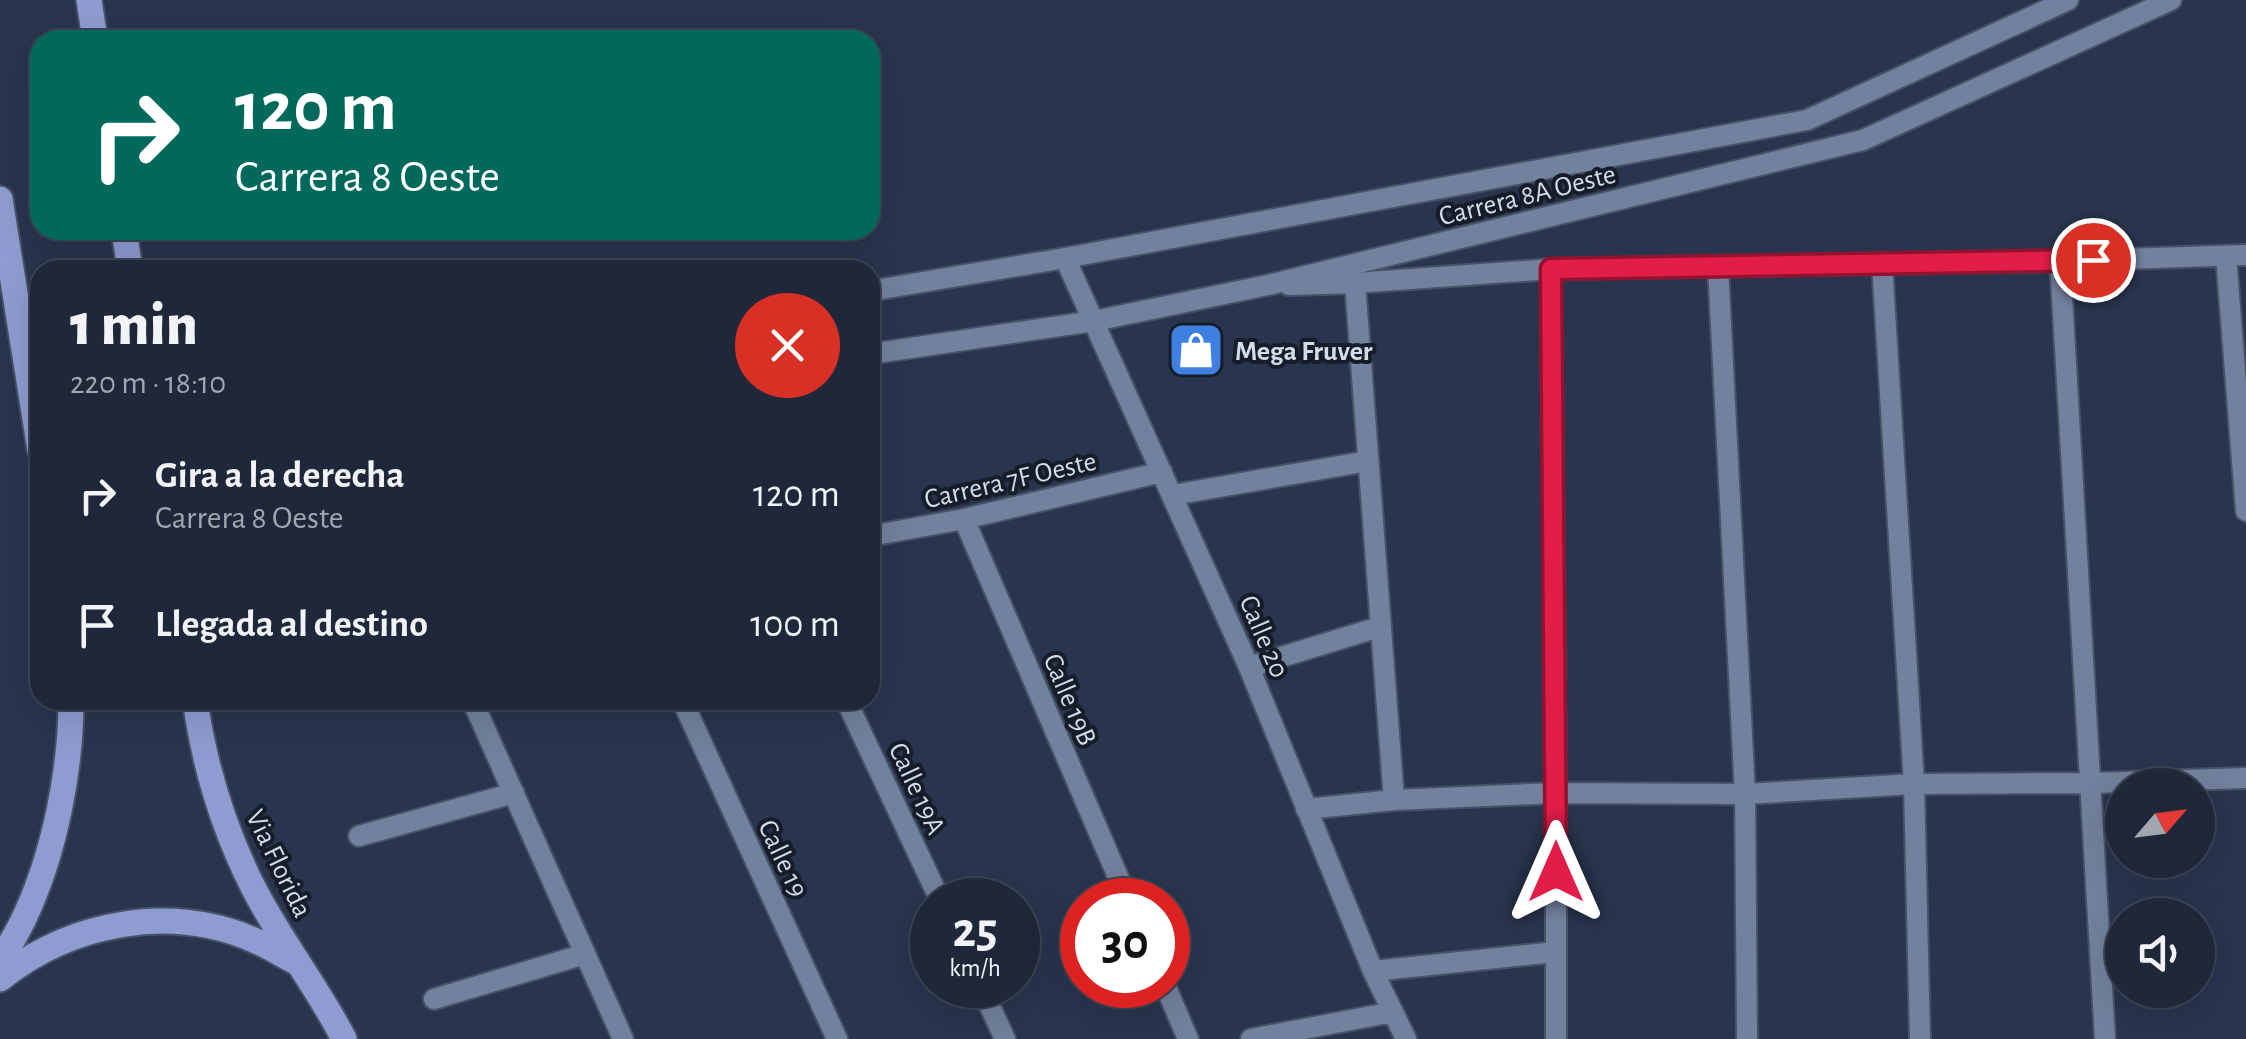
<!DOCTYPE html>
<html lang="es">
<meta charset="utf-8">
<style>
body{margin:0;font-family:"Alegreya Sans",sans-serif;background:#273042;color:#f1f3f6;height:100vh;display:flex;flex-direction:column;font-size:38px;white-space:nowrap}
*{box-sizing:border-box;margin:0}
p{font-size:32px;color:#a1a6af}
.icon{flex:none;width:55px;height:55px;fill:none;stroke:currentColor;stroke-width:2;stroke-linecap:round;stroke-linejoin:round}
.map{position:relative;flex:1;overflow:hidden}
.drawer{position:absolute;left:30px;top:260px;width:850px;height:450px;display:flex;flex-direction:column;background:#1f283a;border-radius:30px;box-shadow:0 10px 40px #0002,0 0 0 2px #3c4454}
.drawer>*{flex:none}
.top-card{position:absolute;left:30px;top:30px;width:850px;height:210px;border-radius:30px;box-shadow:0 10px 40px #0002,0 0 0 2px #3c4454;background:#00695c;color:#fff;overflow:hidden}
.needle{width:65px;rotate:62deg}
.fabs{position:absolute;left:2105px;top:768px;display:grid;gap:20px}
.fabs a{display:grid;place-items:center;width:110px;height:110px;border-radius:50%;background:#1f283a;box-shadow:0 10px 40px #0002,0 0 0 2px #3c4454;font-size:50px}
.speed{position:absolute;left:910px;top:878px;display:flex;gap:20px;font-size:50px;font-weight:700;text-align:center}
.speed>*{display:grid;place-content:center;width:130px;height:130px;border-radius:50%;background:#1f283a;box-shadow:0 10px 40px #0002,0 0 0 2px #3c4454;line-height:1}
.speed small{font-size:25px;font-weight:400}
.speed .limit{border:15px solid #d22;background:#fff;color:#111}
.pin{position:absolute;display:grid;place-items:center;width:85px;height:85px;color:#fff;margin:-42px;border:5px solid #fff;border-radius:50%;box-shadow:0 2px 10px #0007}
.me{position:absolute;width:110px;margin:-55px;rotate:0deg;stroke-linejoin:round;filter:drop-shadow(0 0 8px #0008)}
.turn{display:flex;align-items:center;gap:35px;height:210px;padding:0 40px;font-size:45px}
.turn .icon{width:130px;height:130px;stroke-width:2.5}
.turn b{display:block;font-size:70px;line-height:85px}
.round{display:grid;place-items:center;flex:none;width:105px;height:105px;border-radius:52px;background:#273042}
.head{display:flex;align-items:center;justify-content:space-between;height:170px;padding:0 40px}
h1{font-size:60px;font-weight:800;line-height:75px}
ul{padding:0;list-style:none}
li{display:flex;align-items:center;gap:30px;height:130px;padding:0 40px}
li div{flex:1}
li b{display:block;font-size:38px}
li em{font-style:normal}
.map>svg:first-child{display:block}
</style>
<div class="map">
<svg width="2246" height="1039" viewBox="0 0 2246 1039">
<rect width="100%" height="100%" fill="#29354e"/>
<g fill="none" stroke-linecap="round" stroke-linejoin="round">
<!-- minor casing -->
<g stroke="#485267" stroke-width="24">
<path id="minor" d="M2226,256L2246,511
M1065,258L1249,667L1373,971L1406,1039
M2060,261L2105,1039
M1882,263L1914,784L1920,1039
M1718,267L1745,794L1747,1039
M1551,269L1556,793V1039
M1355,283L1394,800
M1289,285L1355,283L1551,269L2060,261L2246,255
M1173,495L1368,461
M964,519L1128,900
M870,536L964,519L1162,472
M1249,667L1379,627
M472,700L623,1039
M682,700L837,1039
M846,700L940,900
M1306,809L1394,800L1556,793L1745,794L1914,784L2092,783L2246,778
M359,836L514,793
M1373,971L1555,952
M980,985L1005,1039
M1165,985L1188,1039
M434,999L585,954
M1251,1039L1393,1012"/>
</g>
<!-- tertiary casing -->
<g stroke="#485267" stroke-width="24">
<path id="tertiary" d="M870,291L1065,258L1807,120L2068,0
M870,354L1094,321L1268,285L1863,140L2171,0"/>
</g>
<!-- primary casing -->
<g stroke="#485267" stroke-width="29">
<path id="primary" d="M89,0L95,40
M0,199L40,450
M124,230L130,270
M195,700C204,764 223,827 252,885C279,939 317,986 344,1039
M0,962C9,946 19,930 26,914C55,851 71,769 71,700
M0,979C71,922 171,903 256,941C270,947 284,956 298,963"/>
</g>
<!-- minor -->
<use href="#minor" stroke="#72819d" stroke-width="20"/>
<!-- tertiary -->
<use href="#tertiary" stroke="#72819d" stroke-width="20"/>
<!-- primary -->
<use href="#primary" stroke="#8f9cd1" stroke-width="25"/>
</g>
<g fill="none" stroke-linecap="round" stroke-linejoin="round">
<!-- route casing -->
<g stroke="#92132f" stroke-width="25">
<path id="route" d="M1556,872L1551,269L2093,260"/>
</g>
<!-- route -->
<use href="#route" stroke="#e11d48" stroke-width="18"/>
</g>
<!-- icons -->
<defs>
<g id="shop-square" transform="scale(2.875)"><rect x="-9" y="-9" width="18" height="18" rx="4" fill="#3f7fe0" stroke="#171d28"/><path d="M-5-2.5h2.3a2.7 3.5 0 0 1 5.4 0H5L5.5 6h-11ZM-1.5-2.5h3a1.5 2.3 0 0 0-3 0Z" fill="#fff"/></g>
</defs>
<g fill-rule="evenodd">
<use href="#shop-square" x="1196" y="350"/>
</g>
<g text-anchor="middle" stroke-width="8" stroke-linejoin="round" paint-order="stroke">
<!-- street labels -->
<g font-size="28" fill="#d4dcec" stroke="#171d28">
<text transform="translate(1527 194) rotate(-14)" y="10">Carrera 8A Oeste</text>
<text transform="translate(1010 479) rotate(-13)" y="10">Carrera 7F Oeste</text>
<text transform="translate(1265 636) rotate(67)" y="10">Calle 20</text>
<text transform="translate(1071 699) rotate(67)" y="10">Calle 19B</text>
<text transform="translate(918 788) rotate(65)" y="10">Calle 19A</text>
<text transform="translate(784 858) rotate(65)" y="10">Calle 19</text>
<text transform="translate(280 863) rotate(64)" y="10">Via Florida</text>
</g>
<!-- poi labels -->
<g font-size="28" font-weight="bold" fill="#d4dcec" stroke="#171d28" text-anchor="start">
<text x="1235" y="360">Mega Fruver</text>
</g>
</g>
</svg>
<div class="fabs">
<a><svg class="needle" viewBox="-14 -14 28 28"><path d="M0-13l5 13h-10z" fill="#e53935"/><path d="M0 13l5-13h-10z" fill="#a1a6af"/></svg></a>
<a><svg class="icon" aria-label="sound" viewBox="0 0 24 24"><path d="M4 9h4l5-4v14l-5-4H4zM17 9q2 3 0 6"/></svg></a>
</div>
<div class="speed"><div>25<small>km/h</small></div><div class="limit">30</div></div>
<div class="pin" style="left:2093px;top:260px;background:#d93025"><svg class="icon" aria-label="arrive" viewBox="0 0 24 24"><path d="M6 21V4h12l-3 4 3 4H6"/></svg></div>
<svg class="me" style="left:1556px;top:872px" viewBox="-20 -20 40 40"><path d="M0-17L14 15 0 8-14 15z" fill="#e11d48" stroke="#fff" stroke-width="4"/></svg>
<div class="top-card">
<div class="turn"><svg class="icon" aria-label="right" viewBox="0 0 24 24"><path d="M7 20v-9h11M14 6l5 5-5 5"/></svg><div><b>120 m</b>Carrera 8 Oeste</div></div>
</div>
<section class="drawer">
<div class="head"><div><h1>1 min</h1><p>220 m · 18:10</p></div><a class="round" style="background:#d93025;color:#fff"><svg class="icon" aria-label="close" viewBox="0 0 24 24"><path d="M6 6l12 12M18 6L6 18"/></svg></a></div>
<ul>
<li><svg class="icon" aria-label="right" viewBox="0 0 24 24"><path d="M7 20v-9h11M14 6l5 5-5 5"/></svg><div><b>Gira a la derecha</b><p>Carrera 8 Oeste</p></div><em>120 m</em></li>
<li><svg class="icon" aria-label="arrive" viewBox="0 0 24 24"><path d="M6 21V4h12l-3 4 3 4H6"/></svg><div><b>Llegada al destino</b></div><em>100 m</em></li>
</ul>
</section>
</div>
